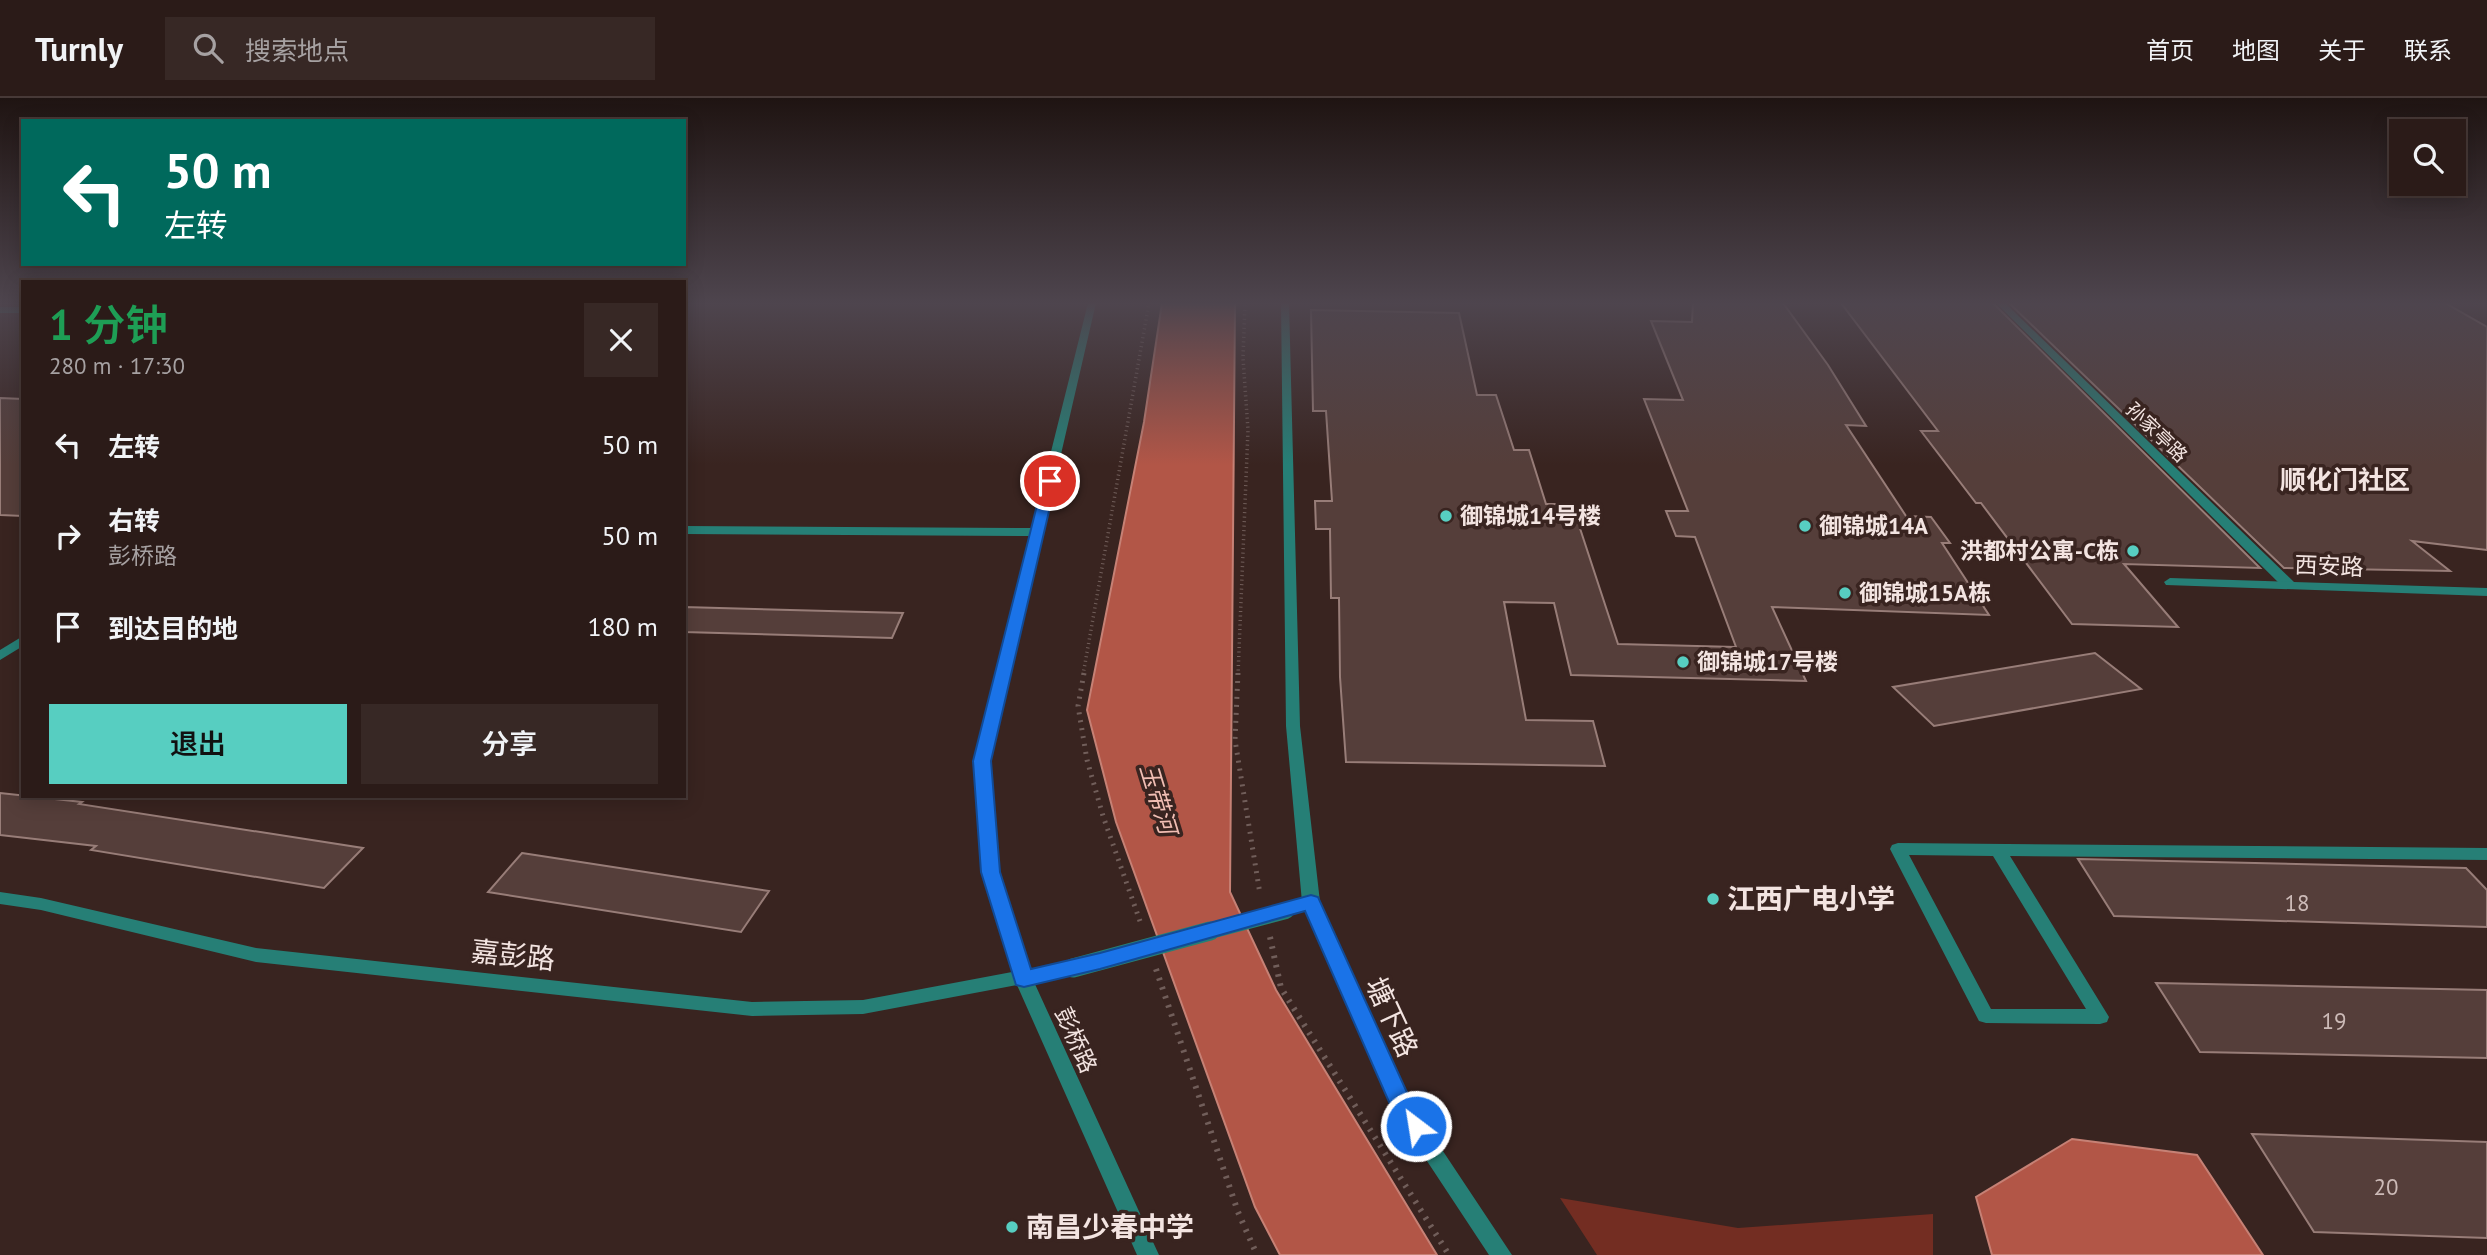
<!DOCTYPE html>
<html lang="zh">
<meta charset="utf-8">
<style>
body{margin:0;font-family:"PT Sans","Noto Sans SC",sans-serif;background:#372825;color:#f1f3f6;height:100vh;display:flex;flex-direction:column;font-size:26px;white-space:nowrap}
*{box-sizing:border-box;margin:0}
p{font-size:23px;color:#a6a1a2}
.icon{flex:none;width:38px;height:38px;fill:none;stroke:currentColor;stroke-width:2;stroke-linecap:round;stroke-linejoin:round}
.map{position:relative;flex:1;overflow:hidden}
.details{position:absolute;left:21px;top:182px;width:665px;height:518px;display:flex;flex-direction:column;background:#2b1b18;border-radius:0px;box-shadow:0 4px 18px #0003,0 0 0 2px #473937}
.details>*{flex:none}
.banner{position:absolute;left:21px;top:21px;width:665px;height:147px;border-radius:0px;box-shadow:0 4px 18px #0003,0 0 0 2px #473937;background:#00695c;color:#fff;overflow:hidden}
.controls{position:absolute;left:2389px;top:21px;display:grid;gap:14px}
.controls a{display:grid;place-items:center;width:77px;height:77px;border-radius:0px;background:#2b1b18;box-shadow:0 4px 18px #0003,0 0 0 2px #473937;font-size:35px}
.pin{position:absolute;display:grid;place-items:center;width:60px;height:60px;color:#fff;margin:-30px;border:4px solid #fff;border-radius:50%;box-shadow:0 2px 7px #0007}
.me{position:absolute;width:77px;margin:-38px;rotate:329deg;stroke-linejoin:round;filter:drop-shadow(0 0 5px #0008)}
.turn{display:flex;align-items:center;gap:24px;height:147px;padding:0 28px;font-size:32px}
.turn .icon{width:91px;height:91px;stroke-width:2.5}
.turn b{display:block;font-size:49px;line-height:60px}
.round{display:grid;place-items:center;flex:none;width:74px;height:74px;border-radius:0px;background:#372825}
.headline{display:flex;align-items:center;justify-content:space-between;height:119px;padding:0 28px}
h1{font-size:42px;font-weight:600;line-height:52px;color:#1e9e55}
.button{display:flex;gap:14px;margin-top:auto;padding:14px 28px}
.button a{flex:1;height:80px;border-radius:0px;background:#57cec1;color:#111;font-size:28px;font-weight:600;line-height:80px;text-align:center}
.button a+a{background:#372825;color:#f1f3f6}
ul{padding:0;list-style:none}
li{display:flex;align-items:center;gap:21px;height:91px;padding:0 28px}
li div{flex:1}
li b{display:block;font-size:26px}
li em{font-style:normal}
header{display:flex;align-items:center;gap:42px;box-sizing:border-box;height:98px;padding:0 35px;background:#2b1b18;border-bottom:2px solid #473937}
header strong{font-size:33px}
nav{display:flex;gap:38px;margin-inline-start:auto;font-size:24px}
.search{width:490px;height:63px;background:#372825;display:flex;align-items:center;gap:18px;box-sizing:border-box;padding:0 24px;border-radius:0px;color:#a6a1a2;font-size:26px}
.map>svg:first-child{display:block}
</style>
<header>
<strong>Turnly</strong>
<div class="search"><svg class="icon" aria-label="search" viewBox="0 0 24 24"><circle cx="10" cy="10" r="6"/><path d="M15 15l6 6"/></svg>搜索地点</div>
<nav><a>首页</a><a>地图</a><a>关于</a><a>联系</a></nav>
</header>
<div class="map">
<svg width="2487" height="1157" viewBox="0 0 2487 1157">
<rect width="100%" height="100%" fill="#392420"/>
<!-- green -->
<path fill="#732d22" d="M1560,1100L1738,1130L1933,1116V1157H1597Z"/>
<!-- water -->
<path fill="#b25647" stroke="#c68175" stroke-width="2" d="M1162,205H1235L1230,794L1276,892L1437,1157H1280L1255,1109L1116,724L1087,612L1144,324Z
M2072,1041L2197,1057L2263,1157H1992L1976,1099Z"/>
<!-- building -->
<path fill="#553e3a" stroke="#987d78" stroke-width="2" d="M1693,205H1783L1828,267L1866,328L1846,327L1906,418L1931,419L1950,445H1942L1989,517L1772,509L1806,583L1571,577L1554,505L1504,504L1526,622L1593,623L1605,668L1346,664L1340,579L1339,500H1331L1330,431H1316L1315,403H1332L1326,313H1313L1311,212L1459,215L1477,297H1496L1514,352H1529L1546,406H1572L1618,546L1736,549L1695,439L1676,438L1666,413H1688L1644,301L1683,302L1651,223L1692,224Z
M1841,205H1993L2260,470L2124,466L2178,529L2072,526L1981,405H1976L1921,333H1938Z
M2009,205H2445L2487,229V452L2412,443L2450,473L2284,470Z
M0,300L23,301V418L0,417Z
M684,509L903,515L892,540L684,534Z
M2095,555L2141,591L1934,628L1893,589Z
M0,695L82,704L79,706L363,750L324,790L91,752L96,748L0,737Z
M522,755L769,793L741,834L488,794Z
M2078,761L2466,770L2487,792V829L2114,818Z
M2156,885L2487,892V960L2200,954Z
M2252,1036L2487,1044V1140L2314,1134Z"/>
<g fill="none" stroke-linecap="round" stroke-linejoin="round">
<!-- path-far2 -->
<path stroke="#715e5a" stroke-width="3.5" stroke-dasharray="1 3.5" stroke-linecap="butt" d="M1083,577L1149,205
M1238,577L1248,332L1243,260L1245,205"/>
<!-- path-far1 -->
<path stroke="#715e5a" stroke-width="5" stroke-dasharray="2 6" stroke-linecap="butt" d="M1084,575L1078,608L1087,662L1103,718L1141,826
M1238,575L1235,642L1260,796"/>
<!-- path -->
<path stroke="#715e5a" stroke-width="6" stroke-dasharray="2.5 7" stroke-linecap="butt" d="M1270,839L1281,890L1449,1157
M1156,871L1238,1114L1257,1157"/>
<!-- lane -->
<path fill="#267f76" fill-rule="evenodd" d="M1281,205H1289L1300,628L1320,804L1409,1002L1512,1157H1489L1394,1013L1302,804L1286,628Z
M1996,205H2005L2295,485L2296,488L2295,491H2285Z
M0,209H23V215H0Z
M684,428L1037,430L1043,434L1037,438L684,436Z
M23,538V548L0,562V552Z
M1898,745L2487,750V762L2010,758L2109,919L2107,924L2100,926L1986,925L1979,923L1890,751L1892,747ZM1909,757L1993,758L2086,911H1991Z"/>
<!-- street -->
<path fill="#267f76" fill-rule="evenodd" d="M1088,205H1096L990,663L998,774L1029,871L1073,863L1079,865L1082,870L1079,875L1073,877L1034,884L1159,1157H1137L1017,887L863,916L752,918L256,864L41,812L0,806V794L41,800L256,850L752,904L863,902L1012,874L982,774L974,663Z
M2170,480L2487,490V498L2166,487L2164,484Z
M1311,798L1317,800L1320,804L1317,808L1286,819L1280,817L1277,813L1280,809Z"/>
<!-- street-bridge-far1 -->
<path stroke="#267f76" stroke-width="16" d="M1203,835L1286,813"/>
<!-- street-bridge -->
<path stroke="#267f76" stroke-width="19" d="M1073,870L1210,833"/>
</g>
<!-- sky -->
<linearGradient id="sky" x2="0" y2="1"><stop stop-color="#1f1412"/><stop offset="0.56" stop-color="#4e454e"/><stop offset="1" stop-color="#4e454e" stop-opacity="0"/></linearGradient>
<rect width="2487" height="367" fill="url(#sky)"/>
<!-- route -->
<path fill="#1a73e8" stroke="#114b97" stroke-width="2" d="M1050,379L1056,383L991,663L1000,774L1031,871L1100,855L1311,797L1318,799L1410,1001L1427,1028L1424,1035C1407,1041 1402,1026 1393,1013L1305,813L1100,871L1024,889L1016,887L981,774L973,663L1043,383Z"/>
<!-- markers -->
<g fill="#57cec1" stroke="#392420" stroke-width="2.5">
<circle cx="1446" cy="418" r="7"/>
<circle cx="1805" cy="428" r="7"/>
<circle cx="2133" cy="453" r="7"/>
<circle cx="1845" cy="495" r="7"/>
<circle cx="1683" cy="564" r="7"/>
<circle cx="1713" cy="801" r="7"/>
<circle cx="1012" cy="1129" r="7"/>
</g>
<g text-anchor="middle" stroke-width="7" stroke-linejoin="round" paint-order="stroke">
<!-- far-street labels -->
<g font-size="19" fill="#f3e4e1" stroke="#392420">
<text transform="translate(2157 334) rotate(44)" y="7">孙家亭路</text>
</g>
<!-- poi labels -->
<g font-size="23" font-weight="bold" fill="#f3e4e1" stroke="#392420" text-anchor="start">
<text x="1460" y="426">御锦城14号楼</text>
<text x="1819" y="436">御锦城14A</text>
<text x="2119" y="461" text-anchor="end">洪都村公寓-C栋</text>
<text x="1859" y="503">御锦城15A栋</text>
<text x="1697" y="572">御锦城17号楼</text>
</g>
<!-- street labels -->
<g font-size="23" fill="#f3e4e1" stroke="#392420">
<text transform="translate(2329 468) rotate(2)" y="8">西安路</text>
<text transform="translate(1076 942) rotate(66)" y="8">彭桥路</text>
</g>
<!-- near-number labels -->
<g font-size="23" fill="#ccbab7">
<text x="2297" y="813">18</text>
<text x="2334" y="931">19</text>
<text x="2386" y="1097">20</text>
</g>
<!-- water labels -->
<g font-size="24" font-style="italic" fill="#f1beb4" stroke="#392420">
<text transform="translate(1158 701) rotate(73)" y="8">玉带河</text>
</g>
<!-- quarter labels -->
<g font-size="26" font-weight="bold" fill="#f3e4e1" stroke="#392420">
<text x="2345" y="391">顺化门社区</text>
</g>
<!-- near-poi labels -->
<g font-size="28" font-weight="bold" fill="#f3e4e1" stroke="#392420" text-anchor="start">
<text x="1727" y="811">江西广电小学</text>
<text x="1026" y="1139">南昌少春中学</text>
</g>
<!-- near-street labels -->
<g font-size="28" fill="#f3e4e1" stroke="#392420">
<text transform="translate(513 857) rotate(6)" y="10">嘉彭路</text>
<text transform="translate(1392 919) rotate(65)" y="10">塘下路</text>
</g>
</g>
</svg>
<div class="controls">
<a><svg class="icon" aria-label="search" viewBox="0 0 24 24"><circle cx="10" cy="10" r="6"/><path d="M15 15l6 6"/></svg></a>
</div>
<div class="pin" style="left:1050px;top:383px;background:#d93025"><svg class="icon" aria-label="arrive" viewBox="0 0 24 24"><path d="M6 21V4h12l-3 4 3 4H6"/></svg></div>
<svg class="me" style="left:1416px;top:1028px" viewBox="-20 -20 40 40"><circle r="17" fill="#1a73e8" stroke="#fff" stroke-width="3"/><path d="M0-11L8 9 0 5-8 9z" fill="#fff"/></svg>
<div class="banner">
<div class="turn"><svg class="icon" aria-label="left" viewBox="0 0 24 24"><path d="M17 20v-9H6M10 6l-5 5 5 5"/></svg><div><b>50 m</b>左转</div></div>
</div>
<section class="details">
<div class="headline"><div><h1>1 分钟</h1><p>280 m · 17:30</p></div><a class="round"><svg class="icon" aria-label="close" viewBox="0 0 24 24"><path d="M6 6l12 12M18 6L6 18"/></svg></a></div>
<ul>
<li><svg class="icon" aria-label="left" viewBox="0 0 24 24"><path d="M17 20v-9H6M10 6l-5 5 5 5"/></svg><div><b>左转</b></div><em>50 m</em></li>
<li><svg class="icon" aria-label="right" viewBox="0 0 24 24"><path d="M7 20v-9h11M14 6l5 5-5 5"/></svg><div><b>右转</b><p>彭桥路</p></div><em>50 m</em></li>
<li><svg class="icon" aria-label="arrive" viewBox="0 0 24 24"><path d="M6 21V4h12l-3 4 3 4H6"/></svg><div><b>到达目的地</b></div><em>180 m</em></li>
</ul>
<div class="button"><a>退出</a><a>分享</a></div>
</section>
</div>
